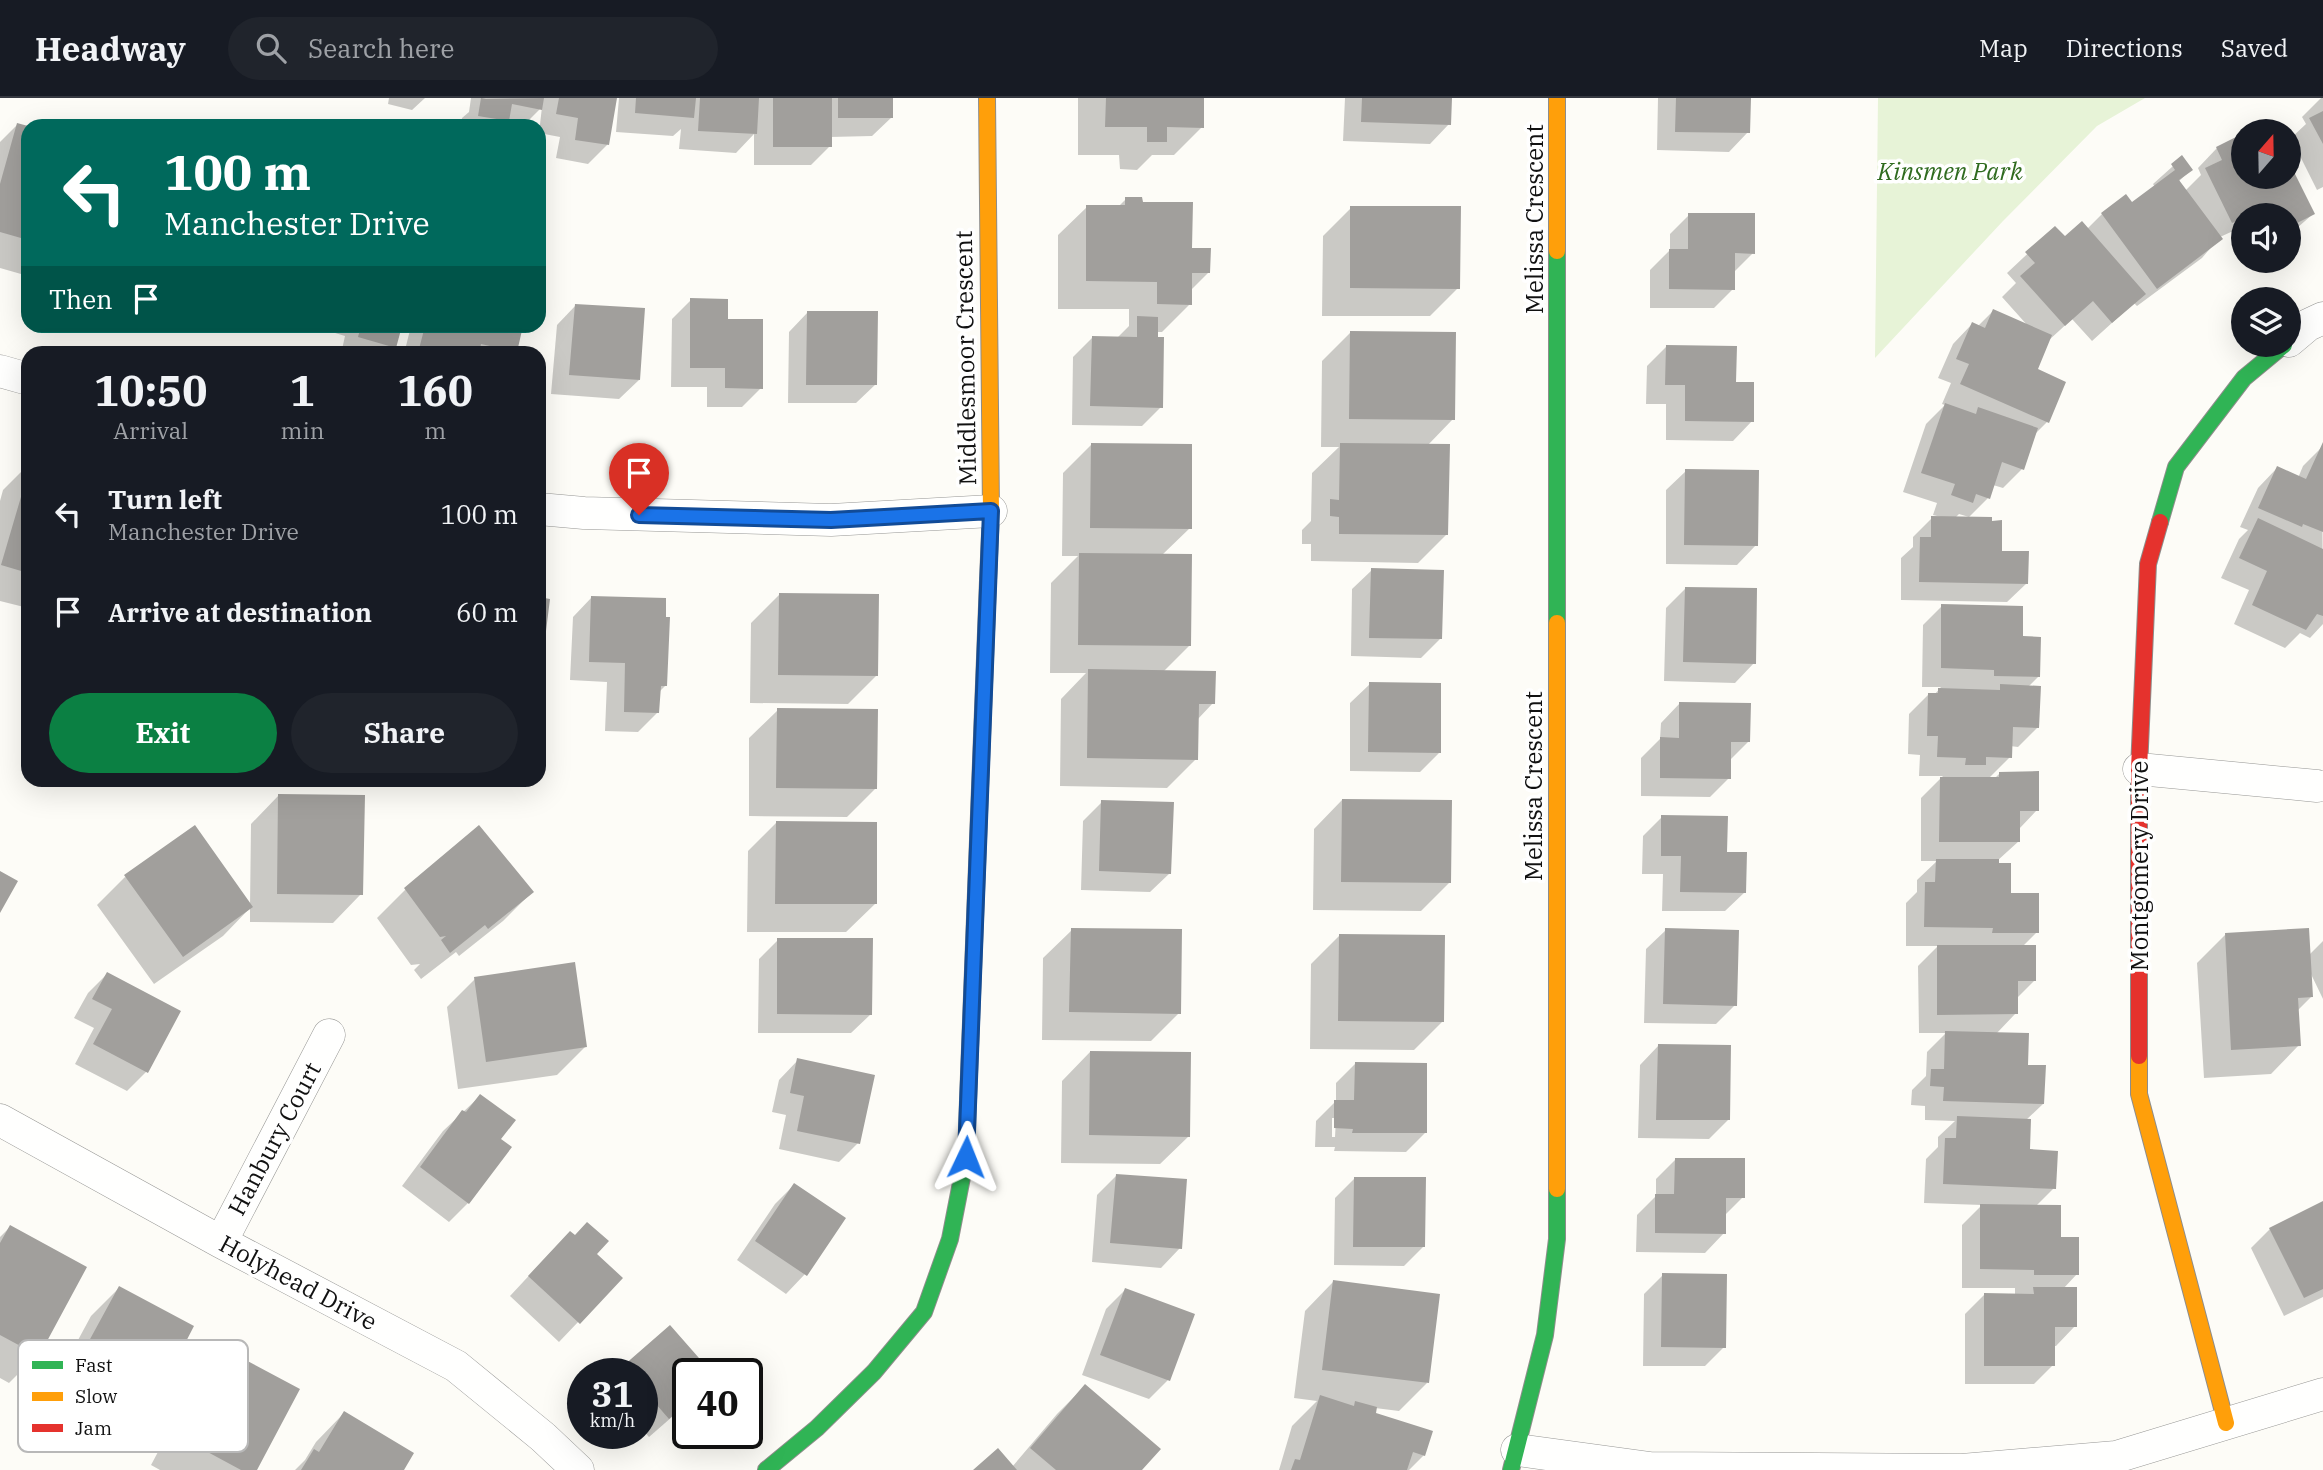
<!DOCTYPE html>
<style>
body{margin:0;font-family:"IBM Plex Serif",serif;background:#20242c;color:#f1f3f6;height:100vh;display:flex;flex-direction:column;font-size:26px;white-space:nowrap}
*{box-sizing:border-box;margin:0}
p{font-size:23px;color:#9ea1a6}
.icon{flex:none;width:38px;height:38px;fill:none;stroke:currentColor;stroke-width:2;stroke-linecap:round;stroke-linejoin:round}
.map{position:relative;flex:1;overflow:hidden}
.details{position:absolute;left:21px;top:248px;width:525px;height:441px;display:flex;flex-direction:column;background:#171b24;border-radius:21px;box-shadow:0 7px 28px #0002}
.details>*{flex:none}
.banner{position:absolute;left:21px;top:21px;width:525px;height:214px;border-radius:21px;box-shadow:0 7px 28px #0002;background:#00695c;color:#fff;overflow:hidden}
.needle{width:46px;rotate:20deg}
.fabs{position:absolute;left:2231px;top:21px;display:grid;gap:14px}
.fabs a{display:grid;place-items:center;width:70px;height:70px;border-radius:50%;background:#171b24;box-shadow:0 7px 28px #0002;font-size:35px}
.speed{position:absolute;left:567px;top:1260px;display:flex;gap:14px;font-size:35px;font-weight:700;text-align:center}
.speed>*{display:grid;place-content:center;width:91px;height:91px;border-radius:50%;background:#171b24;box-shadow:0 7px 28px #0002;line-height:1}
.speed small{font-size:18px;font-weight:400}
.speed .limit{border:4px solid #111;border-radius:10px;background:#fff;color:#111}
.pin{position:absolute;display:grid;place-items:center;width:60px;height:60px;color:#fff;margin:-72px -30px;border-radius:50% 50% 50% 0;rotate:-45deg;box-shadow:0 0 7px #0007}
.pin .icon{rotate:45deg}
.me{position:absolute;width:77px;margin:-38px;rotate:2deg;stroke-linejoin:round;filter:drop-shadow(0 0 5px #0008)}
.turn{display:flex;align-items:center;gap:24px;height:147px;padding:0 28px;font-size:32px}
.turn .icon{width:91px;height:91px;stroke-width:2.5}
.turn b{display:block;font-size:49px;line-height:60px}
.then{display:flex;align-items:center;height:66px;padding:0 28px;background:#0003;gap:14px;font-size:26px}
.eta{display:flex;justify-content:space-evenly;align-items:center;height:119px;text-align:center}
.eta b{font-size:42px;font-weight:800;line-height:49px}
.primary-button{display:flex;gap:14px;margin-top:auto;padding:14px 28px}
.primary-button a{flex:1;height:80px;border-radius:42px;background:#0b8043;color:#fff;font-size:28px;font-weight:800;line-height:80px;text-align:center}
.primary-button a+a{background:#20242c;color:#f1f3f6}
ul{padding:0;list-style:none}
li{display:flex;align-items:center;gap:21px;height:98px;padding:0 28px}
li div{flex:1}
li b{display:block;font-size:26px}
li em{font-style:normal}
header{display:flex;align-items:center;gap:42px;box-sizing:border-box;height:98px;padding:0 35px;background:#171b24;border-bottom:2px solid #363941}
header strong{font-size:33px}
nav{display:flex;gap:38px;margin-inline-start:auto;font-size:24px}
.search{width:490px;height:63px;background:#20242c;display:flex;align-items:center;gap:18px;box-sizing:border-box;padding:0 24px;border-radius:38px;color:#9ea1a6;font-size:26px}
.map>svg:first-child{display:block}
</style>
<header>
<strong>Headway</strong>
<div class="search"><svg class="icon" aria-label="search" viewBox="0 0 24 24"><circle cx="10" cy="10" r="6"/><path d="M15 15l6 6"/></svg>Search here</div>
<nav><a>Map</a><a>Directions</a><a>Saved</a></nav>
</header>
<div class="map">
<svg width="2323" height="1372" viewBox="0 0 2323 1372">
<rect width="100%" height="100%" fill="#fdfcf7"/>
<!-- green -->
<path fill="#e7f3d7" d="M1878,0H2145L2097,28L2003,123L1875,260Z"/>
<!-- shadow -->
<path fill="#0003" fill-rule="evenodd" d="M389,0H425L412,12L388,6Z
M471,0H616L607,47L588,66L556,60L560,39L539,35L542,9L523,28H461L462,20L469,14Z
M619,0H891L892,19L872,38L830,39V48L811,67H754V36L736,55L679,51L681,31L673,38L616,34Z
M1078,0H1203L1202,29L1174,57H1152L1137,72L1120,71L1119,57H1078Z
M1345,0H1450L1449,26L1430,46L1343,43Z
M1658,0H1749L1748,34L1729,54L1657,52Z
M2321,0H2323V89L2317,92L2291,40L2306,26L2302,19Z
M17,27L28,30V178L0,170V44Z
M2217,50L2244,79H2289V68L2313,116L2289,137V117H2244V128L2220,139L2202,160L2137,208L2134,205L2092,243L2072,221L2048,243L2035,272L2047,324L2033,338L2022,371L2003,390L1993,387L1988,400L1969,419L1959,416L1955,420L1991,424L2000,454L2027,485L2007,504L1901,502V460L1913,449V439L1932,420L1941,419L1933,417L1937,405L1903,394L1926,326L1945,307L1942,306L1951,285L1938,280L1953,246L1972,226L1978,228L1993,213L2028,228L2002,199L2016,185L2007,175L2055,130L2065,140L2087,131L2102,116L2126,98L2132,107L2155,89L2153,86L2182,60L2191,72L2178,84L2185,93L2201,77L2198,70Z
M1126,101L1141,106L1191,152L1209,174L1190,193V206L1162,234H1156L1161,309L1142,328L1072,327L1073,259L1092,240H1117L1129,228V211H1058V137L1087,109H1118Z
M1351,110L1458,190L1430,218H1322L1323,138Z
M1689,117L1753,155L1733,175V191L1714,210H1650V172L1670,152V136Z
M691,202L727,222L761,290L742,309H707V289H671L672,221Z
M576,207L639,282L619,301L551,296L557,227Z
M808,214L876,286L856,305H788L789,234Z
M312,228H400L394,249L388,256H341L345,238Z
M414,228H521L513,256H404L410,232Z
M1350,235L1453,321L1427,348L1447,436L1418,465L1311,463V446H1302V432L1311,423L1312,375L1339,349H1321L1322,263Z
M1666,249L1734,286L1752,323L1733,343L1666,342V306H1646L1647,268Z
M1091,347L1190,430L1162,457L1189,548L1163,574L1213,605L1197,622L1196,661L1167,690L1060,688L1061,601L1086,575H1050L1051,485L1078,458H1062L1063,375Z
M2322,349L2323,526L2310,540L2300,535L2285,550L2234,526L2249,492L2221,480L2239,441L2248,432L2240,429L2258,390L2277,370L2298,380L2303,368Z
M28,367V510L0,503V403L3,392Z
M1686,373L1756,447L1737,467L1666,466V392Z
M1372,472L1441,540L1421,560L1351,558L1352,491Z
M1685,491L1754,565L1735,585L1664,583L1666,510Z
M779,497L876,578L848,606L750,605L751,525Z
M592,499L666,587L659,594L658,614L638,634L605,633L607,584L570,582L573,519Z
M1942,508L2021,540L2039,578L2028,589L2038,629L2018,649L2010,648V659L1988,681H1994L2000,675L2037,712L2019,731V743L1997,763L2009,797L2037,834L2022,849L2034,883L2016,901V915L1996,936L2026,968L2043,1006L2025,1023L2028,1053L2054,1090L2036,1108L2059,1140L2077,1176L2063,1191L2075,1228L2056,1248H2053V1267L2034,1286H1965V1216L1984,1197H2015V1190H1962V1127L1982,1107L1924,1105L1926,1061L1938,1049V1039L1955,1023L1925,1022V1008L1911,1007L1912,992L1926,978L1927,954L1946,935H1919L1918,868L1938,848H1906V805L1917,794V782L1937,763H1921V700L1943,678H1919L1920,657L1908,656L1909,616L1929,596H1935L1941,589H1922L1923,527Z
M1370,586L1439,655L1420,674L1350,673V605Z
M1680,605L1748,644L1729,663V680L1710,699L1641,698V660L1660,641L1661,625Z
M778,612L875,691L847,719L749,718V640Z
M279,697L361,796L333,825L250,824V810L223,838L154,886L97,807L125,779L250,808L251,726Z
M1342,702L1449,785L1421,813L1313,812L1314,731Z
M1102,704L1170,775L1150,794L1081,792L1083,723Z
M1662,719L1726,756L1745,794L1725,813H1662L1663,776H1642L1643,738Z
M776,725L875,806L846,834H747L748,753Z
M406,791L532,794L503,823L459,858L456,854L421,881L414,872L420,866L411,867L377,820Z
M1072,832L1179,915L1151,943L1042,942L1043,860Z
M1666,832L1735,907L1716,926L1644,925L1646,851Z
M2226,836L2309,857L2323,843V901L2310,874L2311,899L2297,913L2299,947L2271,976L2204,980L2197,865Z
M1339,838L1442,924L1414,952L1310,951L1311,866Z
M778,842L871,916L851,935H758L759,861Z
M107,876L179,914L146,974L127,993L75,966L94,930L74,920L88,895Z
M475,881L585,949L557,977L458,991L447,909Z
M1659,947L1728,1022L1709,1041L1638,1040L1640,967Z
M1090,954L1189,1038L1160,1066L1061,1065L1062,983Z
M798,962L858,1045L839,1064L779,1051L786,1017L772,1014L779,982Z
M1355,966L1425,1035L1406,1054L1334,1053L1335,1049H1315L1316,1023L1336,1003V985ZM1332,1020H1336L1335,1039H1332Z
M480,998L499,1042L468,1105L449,1124L402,1088L443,1033Z
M1675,1062L1743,1099L1724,1118V1135L1705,1155L1636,1154L1637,1117L1656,1098V1081Z
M1117,1077L1180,1150L1161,1170L1092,1164L1097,1097Z
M1354,1081L1424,1148L1404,1168L1334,1167L1335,1100Z
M794,1087L805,1176L786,1196L737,1162L775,1106Z
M2323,1105V1199L2284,1218L2251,1150L2270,1131Z
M10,1129L37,1257L9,1285L0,1280V1139Z
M551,1154L595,1156L620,1180L559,1244L510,1198Z
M1663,1177L1724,1249L1705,1268H1643L1644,1196Z
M1333,1184L1427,1285L1399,1313L1375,1310L1374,1316L1424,1357L1409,1372H1279L1292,1328L1317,1303L1294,1300L1305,1213Z
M119,1190L146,1316L118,1344L44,1305L91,1218Z
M1125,1192L1168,1282L1149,1301L1082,1277L1106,1211Z
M226,1253L255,1372H160L151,1367L197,1281Z
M624,1269L688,1276V1305L649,1339L642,1331V1276H618Z
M1085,1288L1140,1372H975L1012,1369L1057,1316Z
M344,1315L402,1372H295L305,1362L316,1344Z"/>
<!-- building -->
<path fill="#a19f9c" d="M481,0L486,1L544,0L542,12L512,6L509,23L478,18Z
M559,0H617L609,47L575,42L578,20L556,16Z
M636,0H696L694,20L635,15Z
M700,0H759L757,36L698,33Z
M773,0H832V49H773Z
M838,0H893V20H838Z
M1106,0H1204V30L1167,29V44H1147V29H1105Z
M1362,0H1452L1451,27L1361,24Z
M1676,0H1751L1750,35L1675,34Z
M2323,13V46L2309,20Z
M17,25L28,28V142L0,134V86Z
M2244,35V79H2289V64L2315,116L2289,129V117H2271L2266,108L2244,117V120L2232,125L2205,70L2222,62L2216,49Z
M2182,57L2193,72L2179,82L2223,141L2157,191L2101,115L2126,96L2132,104L2175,72L2171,66Z
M1125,99H1142L1143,104H1193L1192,150H1211L1210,175H1192V207L1157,206V184L1086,183V107H1125Z
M1350,108H1461L1460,191L1350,190Z
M1688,115H1755V156L1735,155V192L1669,191V151H1688Z
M2082,123L2146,196L2112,225L2093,203L2065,228L2020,178L2035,165L2025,154L2055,128L2065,138Z
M690,200L728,201V221H763V291L725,290V270H690Z
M575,206L645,210L640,282L569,277Z
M1993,211L2052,237L2038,271L2066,284L2049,325L1960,286L1969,266L1956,261L1972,224L1985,230Z
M807,213H878L877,287H806Z
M1137,218L1158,219V239H1164L1163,310L1090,308L1092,238L1137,239Z
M361,228H402L396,250L358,239Z
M425,228H523L517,254L481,246L479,256H437L419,251Z
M1350,233L1456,234L1455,322L1349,321Z
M1666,247L1737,248L1736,284H1754V324L1685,323V287H1665Z
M1945,305L1976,316L1978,309L2038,330L2024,372L2002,364L1990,401L1976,396L1973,405L1951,397L1955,386L1921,375Z
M2323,344V434L2303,426L2302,429L2258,410L2277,368L2306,381Z
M1091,345L1192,346V431L1090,430Z
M1340,345L1450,346L1448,437L1339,436V419L1330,418V401L1339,402Z
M1685,371L1759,372L1758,448L1684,447Z
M28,375V475L1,467Z
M1931,418L1992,419V423L2002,422V453H2029L2028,486L1919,484L1920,439H1931Z
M2258,420L2323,451V518L2317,516L2306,532L2252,507L2267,473L2239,460Z
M1079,455L1192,456L1191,548L1078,547Z
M1371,470L1444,472L1442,541L1369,540Z
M1685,489L1757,490L1756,566L1683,564Z
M779,495L879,496L878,578L778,577Z
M591,498L666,500V519H670L667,588H661L659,615L624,614L625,565L589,564Z
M539,499L550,501L541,573H539Z
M1941,506L2023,508V538L2041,539L2040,579L1994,578V572L1941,570Z
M1088,571L1216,573L1215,606H1199L1198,662L1087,660Z
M1369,584L1441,585V655L1368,654Z
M2000,586L2041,588L2039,630L2013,629L2012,660L1986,659V667H1965L1966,660L1937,659L1938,638H1927L1928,595H1938V590L2000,592Z
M1679,604L1751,605L1750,644H1731V681L1660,680V639L1679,640Z
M777,610L878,611L877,691L776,690Z
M2039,673V713H2020V744H1939L1940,679H1999V674Z
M278,696L365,697L363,797L277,796Z
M1342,701L1452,702L1451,785L1341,784Z
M1101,702L1174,704L1171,776L1099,773Z
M1661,717L1728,718L1727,754H1747L1746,795L1680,794L1681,758H1661Z
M776,723L877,724V806H775Z
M195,727L253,809L183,859L124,777Z
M479,727L534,794L488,831L485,827L450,855L441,842L446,838L440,839L404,790Z
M1936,761H1999V765H2011V795H2039V835H1992L1993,830L1924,829L1925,784H1935Z
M0,773L18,783L0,815Z
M1071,830L1182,831L1181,916L1069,914Z
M1665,830L1739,832L1737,908L1663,906Z
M2309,830L2313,899L2298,900L2301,948L2231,952L2225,835Z
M1339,836L1445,837L1444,924L1338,923Z
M777,840H873L872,917L777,916Z
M1937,847H2036V883H2018V916L1937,917Z
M575,864L587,949L486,964L474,879Z
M107,874L181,913L148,975L93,946L112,911L92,901Z
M1945,933L2029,935L2028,967H2046L2044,1006L1943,1003L1944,989L1930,988L1931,971H1944Z
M1658,946L1731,947L1730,1022H1656Z
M1090,953L1191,954L1190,1039L1089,1037Z
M797,960L875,977L860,1046L797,1033L804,998L790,995Z
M1355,964L1427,965V1035H1352L1353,1031L1334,1030V1002H1354Z
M480,996L516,1022L501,1041L512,1049L469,1106L420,1069L462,1012L466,1014Z
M1957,1018L2031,1021L2030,1051L2058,1053L2056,1091L1943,1086L1945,1040H1956Z
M1675,1060H1745V1100H1726V1136L1655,1135V1096H1674Z
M1116,1076L1187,1081L1182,1151L1110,1145Z
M1354,1079H1426L1425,1149H1353Z
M794,1085L846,1120L807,1178L755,1143Z
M2323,1103V1191L2304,1200L2269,1130Z
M1980,1106L2061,1107V1139H2079V1177H2034V1172L1980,1171Z
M587,1124L609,1143L597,1156L623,1180L580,1226L528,1178L570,1133L575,1137Z
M10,1127L87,1169L39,1258L0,1237V1145Z
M1662,1175L1727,1176L1726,1250L1661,1249Z
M1333,1182L1440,1196L1429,1285L1322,1272Z
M119,1188L194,1228L148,1317L71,1276Z
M2033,1189H2077V1229H2055V1268H1984V1195L2034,1196Z
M1125,1190L1195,1216L1170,1283L1100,1257Z
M670,1227L713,1276H688V1305L669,1321L642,1290V1276H630L623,1268Z
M225,1251L300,1291L257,1372H241L178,1338Z
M1085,1286L1161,1351L1142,1372H1056L1030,1350Z
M1320,1297L1354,1308L1355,1303L1377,1309L1376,1315L1433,1333L1425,1358L1413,1354L1407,1372H1291L1295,1361L1300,1362Z
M344,1313L414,1355L404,1372H301L314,1351L319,1354Z
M998,1350L1017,1372H973Z"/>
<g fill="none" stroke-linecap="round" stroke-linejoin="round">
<!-- street casing -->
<g stroke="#979795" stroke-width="33">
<path id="street" d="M2289,243L2308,227L2323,220
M0,273L28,281
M539,411L584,415L831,422L991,413
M2139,671L2317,688
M0,1022L221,1144L456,1268L543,1339L578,1372
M221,1144L329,937
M1517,1352L1650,1370L1962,1372L2116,1359L2323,1296"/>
</g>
<!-- fast casing -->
<g stroke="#8e8d8b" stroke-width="18">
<path id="fast" d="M1557,153V525
M2160,424L2176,369L2244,280L2284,247
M766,1372L817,1330L874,1274L924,1214L950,1141L966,1059L968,1002
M1511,1372L1545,1237L1557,1141V1091"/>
</g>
<!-- slow casing -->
<g stroke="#8e8d8b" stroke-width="18">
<path id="slow" d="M987,0L991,413L988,482
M1557,0V153
M1557,525V1091
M2139,958V996L2226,1325"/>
</g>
<!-- jam casing -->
<g stroke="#8e8d8b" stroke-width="18">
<path id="jam" d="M2139,958V671L2148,466L2160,424
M968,1002L988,482"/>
</g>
<!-- street -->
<use href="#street" stroke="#fffffe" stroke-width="32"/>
<!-- fast -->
<use href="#fast" stroke="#30b455" stroke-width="16"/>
<!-- slow -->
<use href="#slow" stroke="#ff9f0a" stroke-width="16"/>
<!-- jam -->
<use href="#jam" stroke="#e5322d" stroke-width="16"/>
</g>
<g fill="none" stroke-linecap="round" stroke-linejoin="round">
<!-- route casing -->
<g stroke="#114b97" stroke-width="18">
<path id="route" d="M639,417L831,422L991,413L966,1059"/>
</g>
<!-- route -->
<use href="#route" stroke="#1a73e8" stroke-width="12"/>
</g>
<g text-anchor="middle" stroke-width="7" stroke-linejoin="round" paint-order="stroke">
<!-- park labels -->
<g font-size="24" font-style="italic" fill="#2f6b1f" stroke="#fff">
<text x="1950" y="82">Kinsmen Park</text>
</g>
<!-- street labels -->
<g font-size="24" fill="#111" stroke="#fff">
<text transform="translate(1535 121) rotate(-90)" y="8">Melissa Crescent</text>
<text transform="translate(966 260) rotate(-91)" y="8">Middlesmoor Crescent</text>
<text transform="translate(1534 688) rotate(-90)" y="8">Melissa Crescent</text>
<text transform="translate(2140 768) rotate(-90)" y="8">Montgomery Drive</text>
<text transform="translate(275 1041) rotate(-62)" y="8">Hanbury Court</text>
<text transform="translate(298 1185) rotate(28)" y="8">Holyhead Drive</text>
</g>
</g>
<!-- legend -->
<rect x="18" y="1242" width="230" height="112" rx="10" fill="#fff" stroke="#b8b8b8" stroke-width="2"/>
<rect x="32" y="1263" width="31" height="8" fill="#30b455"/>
<rect x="32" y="1294" width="31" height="9" fill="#ff9f0a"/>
<rect x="32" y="1326" width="31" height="8" fill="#e5322d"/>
<g font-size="19" fill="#111">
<text x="75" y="1274">Fast</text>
<text x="75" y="1305">Slow</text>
<text x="75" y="1337">Jam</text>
</g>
</svg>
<div class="fabs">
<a><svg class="needle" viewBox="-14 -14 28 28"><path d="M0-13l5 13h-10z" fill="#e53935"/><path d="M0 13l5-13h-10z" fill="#9ea1a6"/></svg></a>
<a><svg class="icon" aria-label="sound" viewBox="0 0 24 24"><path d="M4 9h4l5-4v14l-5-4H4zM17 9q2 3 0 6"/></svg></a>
<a><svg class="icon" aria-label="layers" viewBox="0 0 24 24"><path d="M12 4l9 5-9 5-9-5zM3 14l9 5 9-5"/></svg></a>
</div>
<div class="speed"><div>31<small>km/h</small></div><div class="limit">40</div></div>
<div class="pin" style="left:639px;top:417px;background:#d93025"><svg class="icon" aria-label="arrive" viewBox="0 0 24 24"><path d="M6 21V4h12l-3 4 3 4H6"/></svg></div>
<svg class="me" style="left:966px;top:1059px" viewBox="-20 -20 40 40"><path d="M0-17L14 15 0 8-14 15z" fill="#1a73e8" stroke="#fff" stroke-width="4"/></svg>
<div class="banner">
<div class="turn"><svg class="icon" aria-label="left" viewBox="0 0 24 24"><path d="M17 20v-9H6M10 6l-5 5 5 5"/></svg><div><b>100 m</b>Manchester Drive</div></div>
<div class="then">Then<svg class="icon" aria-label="arrive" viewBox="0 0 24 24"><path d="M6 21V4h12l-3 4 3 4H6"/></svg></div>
</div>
<section class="details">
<div class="eta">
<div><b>10:50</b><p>Arrival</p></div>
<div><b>1</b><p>min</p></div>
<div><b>160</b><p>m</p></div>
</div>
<ul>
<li><svg class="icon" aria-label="left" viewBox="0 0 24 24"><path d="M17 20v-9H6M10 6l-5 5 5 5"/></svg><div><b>Turn left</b><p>Manchester Drive</p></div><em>100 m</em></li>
<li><svg class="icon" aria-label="arrive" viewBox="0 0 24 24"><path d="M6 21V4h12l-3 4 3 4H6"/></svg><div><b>Arrive at destination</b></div><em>60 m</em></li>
</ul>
<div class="primary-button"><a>Exit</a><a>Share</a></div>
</section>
</div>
